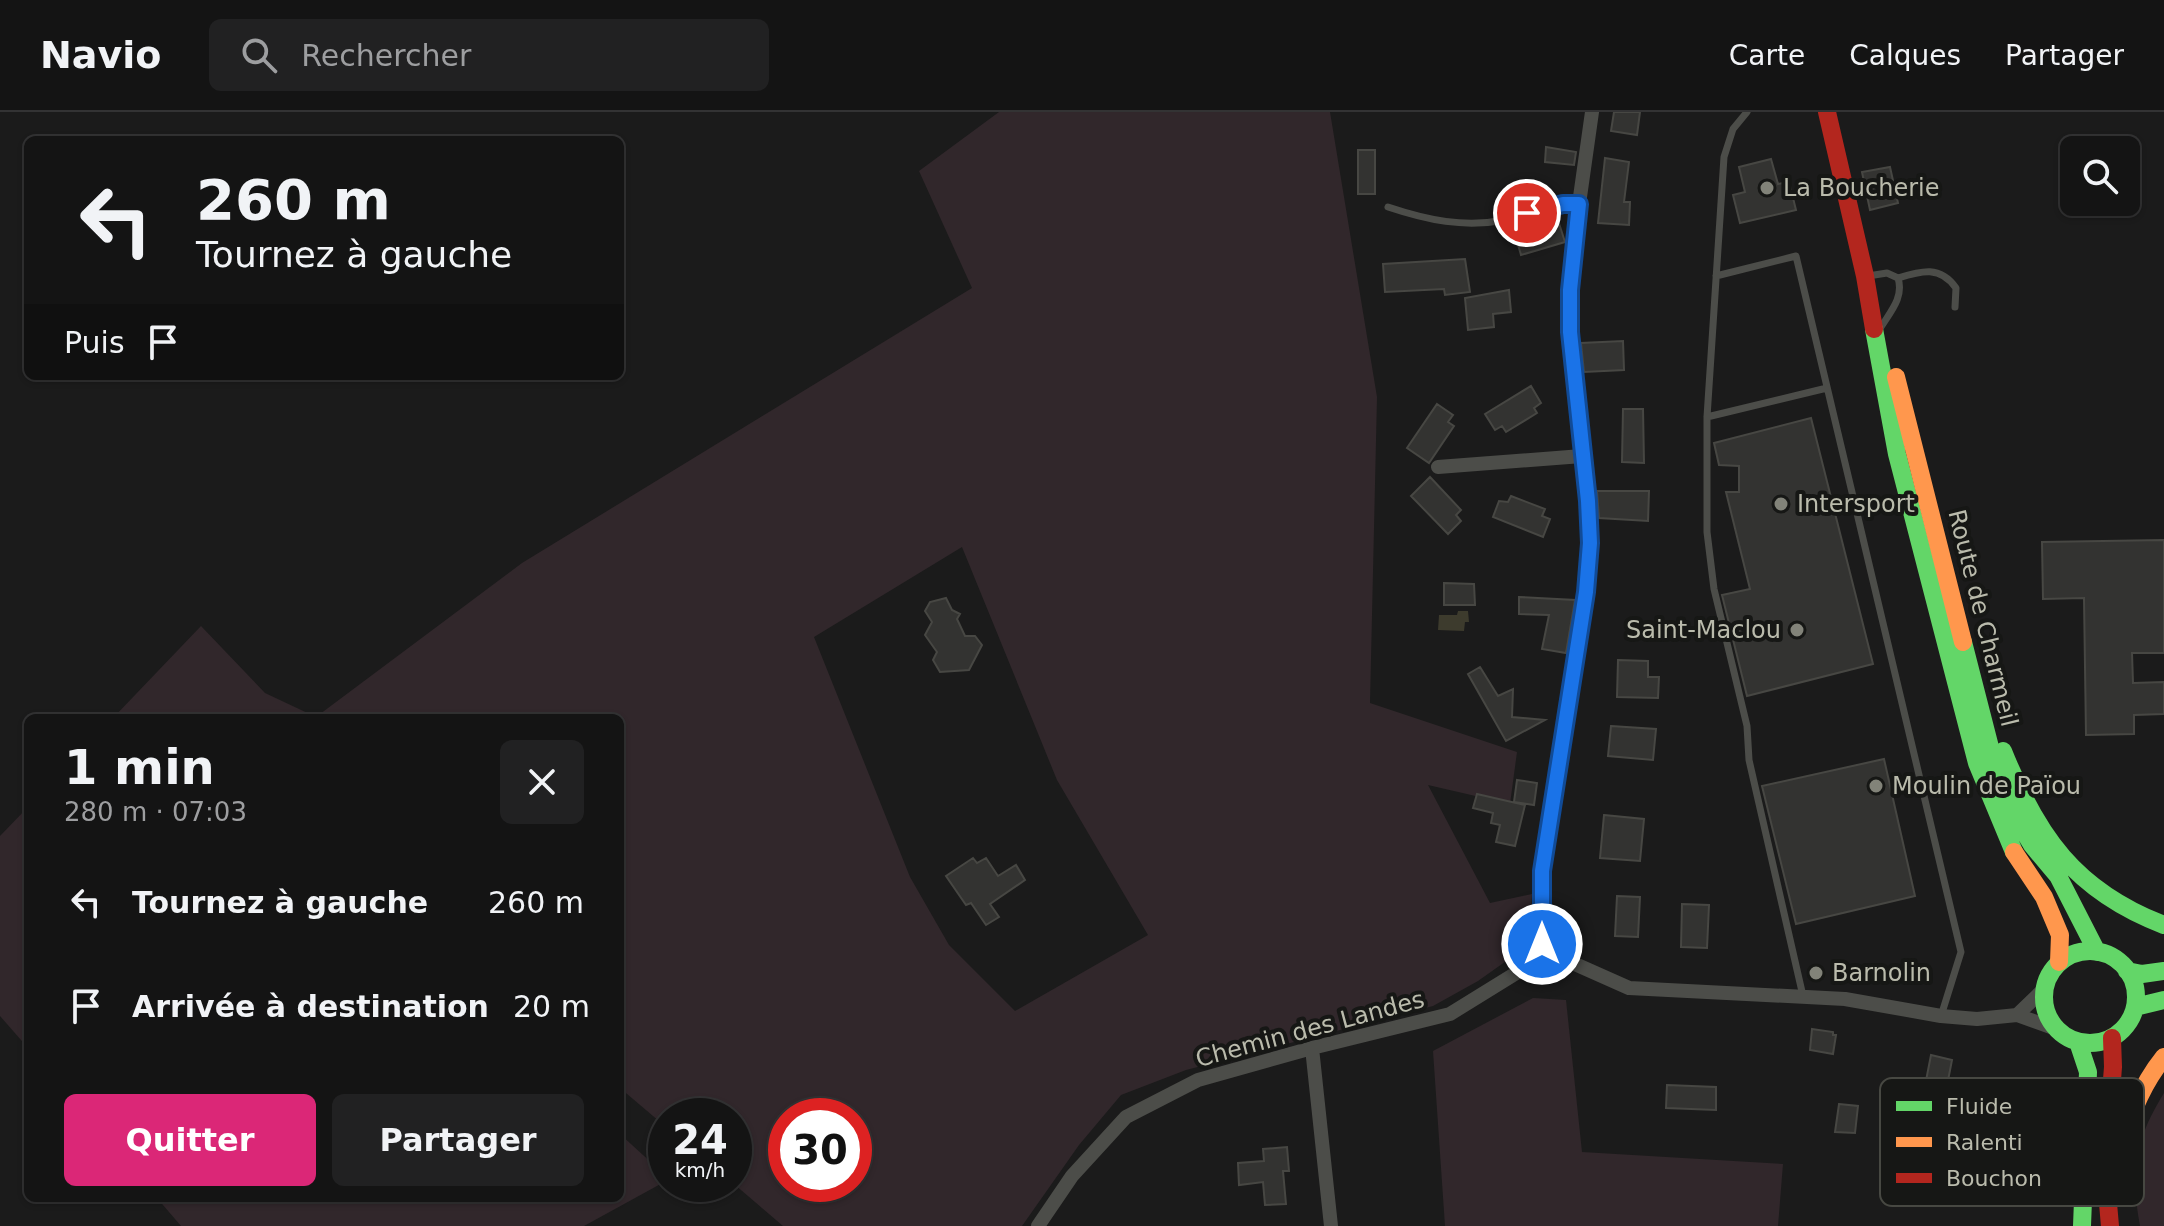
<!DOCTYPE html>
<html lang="fr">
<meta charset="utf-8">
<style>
body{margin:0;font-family:"DejaVu Sans",sans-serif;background:#212122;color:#f1f3f6;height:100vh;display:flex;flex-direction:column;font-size:30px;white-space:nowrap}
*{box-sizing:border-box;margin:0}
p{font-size:26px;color:#9d9ea0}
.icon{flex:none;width:44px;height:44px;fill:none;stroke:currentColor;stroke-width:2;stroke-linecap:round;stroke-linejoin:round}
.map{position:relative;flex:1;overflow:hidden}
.side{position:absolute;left:24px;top:602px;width:600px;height:488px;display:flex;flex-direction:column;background:#141414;border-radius:12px;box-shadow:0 2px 6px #0004,0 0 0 2px #333334}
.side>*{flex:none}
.guide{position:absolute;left:24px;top:24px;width:600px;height:244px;border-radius:12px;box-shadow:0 2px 6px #0004,0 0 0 2px #333334;background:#141414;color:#f1f3f6;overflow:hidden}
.controls{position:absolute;left:2060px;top:24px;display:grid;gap:16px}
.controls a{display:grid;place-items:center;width:80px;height:80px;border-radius:12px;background:#141414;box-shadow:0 2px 6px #0004,0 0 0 2px #333334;font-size:40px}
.speed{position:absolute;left:648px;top:986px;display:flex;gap:16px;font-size:40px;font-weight:700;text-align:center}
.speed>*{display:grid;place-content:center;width:104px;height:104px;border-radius:50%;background:#141414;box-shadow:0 2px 6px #0004,0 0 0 2px #333334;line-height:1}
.speed small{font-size:20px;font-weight:400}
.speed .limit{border:12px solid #d22;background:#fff;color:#111}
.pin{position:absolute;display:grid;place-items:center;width:68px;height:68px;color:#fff;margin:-34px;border:4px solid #fff;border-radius:50%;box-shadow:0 2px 8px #0007}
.me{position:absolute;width:88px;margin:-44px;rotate:0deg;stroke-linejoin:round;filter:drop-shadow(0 0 6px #0008)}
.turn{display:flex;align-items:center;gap:28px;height:168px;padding:0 40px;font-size:36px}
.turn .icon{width:104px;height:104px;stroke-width:2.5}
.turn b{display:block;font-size:56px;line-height:68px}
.then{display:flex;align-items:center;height:76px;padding:0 40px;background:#0003;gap:16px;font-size:30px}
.round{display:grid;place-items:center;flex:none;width:84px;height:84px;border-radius:12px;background:#212122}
.overview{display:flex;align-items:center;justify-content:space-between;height:136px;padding:0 40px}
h1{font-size:48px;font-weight:800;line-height:60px}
.button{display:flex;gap:16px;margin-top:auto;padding:16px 40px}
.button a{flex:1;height:92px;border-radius:12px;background:#db2777;color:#fff;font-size:32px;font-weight:800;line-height:92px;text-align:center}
.button a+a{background:#212122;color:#f1f3f6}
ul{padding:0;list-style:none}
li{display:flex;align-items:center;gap:24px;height:104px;padding:0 40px}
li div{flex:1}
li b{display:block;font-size:30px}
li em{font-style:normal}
header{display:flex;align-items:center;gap:48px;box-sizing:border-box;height:112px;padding:0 40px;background:#141414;border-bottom:2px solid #333334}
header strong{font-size:38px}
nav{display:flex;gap:44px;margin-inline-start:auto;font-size:28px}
.search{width:560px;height:72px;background:#212122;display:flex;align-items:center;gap:20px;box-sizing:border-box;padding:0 28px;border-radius:12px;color:#9d9ea0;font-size:30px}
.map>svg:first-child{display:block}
</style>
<header>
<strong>Navio</strong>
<div class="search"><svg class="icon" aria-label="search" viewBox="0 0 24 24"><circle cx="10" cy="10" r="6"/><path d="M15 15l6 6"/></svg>Rechercher</div>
<nav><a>Carte</a><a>Calques</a><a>Partager</a></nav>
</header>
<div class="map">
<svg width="2164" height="1114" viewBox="0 0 2164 1114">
<rect width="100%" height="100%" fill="#1b1b1b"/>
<!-- green -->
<path fill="#31272b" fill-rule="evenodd" d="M999,0H1330L1377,285L1370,591L1517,640L1510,692L1428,673L1490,791L1532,782L1529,833L1478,869L1433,894L1186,958L1121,983L1079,1033L1022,1114H783L734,1072V1004H666V1015L620,976V606H113L201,514L265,581L316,605L522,451L972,176L919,59ZM962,435L1057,668L1148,823L1015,899L949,833L910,765L814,525ZM786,1004H854V1072H786Z
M28,695V936L0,904V724Z
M1533,886L1566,888L1582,1040L1783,1052L1778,1114H1445L1433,939Z
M2164,981V1114H2140C2130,1060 2135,1028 2164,981Z
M620,1022L666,1064V1069L584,1114H181L157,1086H620Z"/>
<!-- water -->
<path fill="#3d3b2d" d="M1458,499H1468L1469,510H1465L1464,519L1438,518L1439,503H1457Z"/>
<!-- building -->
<path fill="#333331" stroke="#474743" stroke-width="2" d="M1614,0H1640L1637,23L1611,19Z
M1546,35L1576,40L1574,53L1545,50Z
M1358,38H1375V82H1358Z
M1605,46L1629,50L1624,90H1630L1629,113L1598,111Z
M1771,47L1778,72L1789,70L1796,98L1740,111L1733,83L1745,80L1739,55Z
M1890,55L1898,91L1870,98L1862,60Z
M1556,102L1565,130L1521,143L1513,115Z
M1465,147L1470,180L1445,183L1444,177L1385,180L1383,152Z
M1509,178L1511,200L1493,202L1494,215L1468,218L1465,186Z
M1623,229L1624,258L1584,260L1581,231Z
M1531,274L1541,291L1534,296L1537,301L1506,320L1502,314L1495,318L1485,302Z
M1437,292L1453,303L1448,310L1454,314L1429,351L1407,336Z
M1623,297H1643L1644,351L1622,350Z
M1811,306L1873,552L1747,584L1722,483L1750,477L1726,380H1739V354L1719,353L1714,331Z
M1430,365L1461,398L1456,403L1461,409L1448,422L1411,384Z
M1597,379H1649L1648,409L1599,406Z
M1511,384L1545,397L1542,404L1550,407L1543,425L1493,405L1499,389L1508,390Z
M2164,428V541H2132L2133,571L2164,570V602L2134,603V622L2086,623L2084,486L2043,487L2042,430Z
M1444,471L1474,472L1475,493H1444Z
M1519,485L1575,488L1566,541L1542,537L1549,503L1519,502Z
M946,486L952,498L960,502L957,507L965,524H975L982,533L969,558L940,560L933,548L937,540L925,523L932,510L925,499L930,490Z
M1618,548L1648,549V565H1659L1658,586L1617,585Z
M1480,555L1498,584L1513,577L1512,605L1545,608L1506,629L1468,562Z
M1611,614L1656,617L1653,648L1608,644Z
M1884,647L1915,784L1796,812L1762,674Z
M1517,668L1537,671L1534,693L1514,690Z
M1477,682L1525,693L1515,734L1496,730L1500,713L1491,711L1493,701L1473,696Z
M1604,703L1644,707L1640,749L1600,746Z
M973,746L977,751L986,746L998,764L1016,753L1025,768L990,792L999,805L986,813L971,791L966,793L946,764Z
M1617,784L1640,785L1638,825L1615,824Z
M1682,792L1709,793L1707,836L1681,835Z
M1812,917L1833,920V923H1836L1833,942L1810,938Z
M1931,943L1952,948L1944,989L1923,984Z
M1667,973L1716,975V998L1666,996Z
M1839,992L1858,994L1855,1021L1835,1020Z
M1287,1035L1289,1059H1283L1286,1092L1265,1093L1263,1070L1239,1073L1238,1051L1264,1049L1263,1037Z"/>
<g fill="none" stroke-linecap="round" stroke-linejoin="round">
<!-- lane -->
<path stroke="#4c4d49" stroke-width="7" d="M1747,0L1733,17L1724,45L1707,305V420L1714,477L1747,614L1749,648L1803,884
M1388,95C1427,108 1464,116 1505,108C1530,102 1552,92 1579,92
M1716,164L1796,144L1961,840L1941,904
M1868,164L1887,161L1898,166C1904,185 1891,199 1881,215
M1898,166C1921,159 1940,153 1956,176L1955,195
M1707,305L1827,276"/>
<!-- street -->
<path stroke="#4c4d49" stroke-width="14" d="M1438,355L1582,344
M1542,845V759L1586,480L1590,431L1588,389L1570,220V178L1579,92L1592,0
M1542,845L1575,852L1629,876L1845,887L1941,904L1977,907L2017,903L2056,917
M2017,903L2044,877
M1312,936L1331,1114
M1038,1114L1072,1064L1126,1005L1198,968L1312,936L1450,902L1542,845"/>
<!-- fast -->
<path stroke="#63d668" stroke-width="18" d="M1874,217L1897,342L1977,651L2014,740
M1963,530L2002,682L2032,733L2058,764L2097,840
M2003,639C2037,724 2075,779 2164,813
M2044 885a46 46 0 1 1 92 0a46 46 0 1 1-92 0Z
M2127,859L2142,862L2164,859
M2135,895L2164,888
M2078,930L2088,960L2082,1114"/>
<!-- slow -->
<path stroke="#ff974d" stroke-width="18" d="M1896,265L1963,530
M2014,740L2044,785L2060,823L2059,850
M2118,1049C2127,1011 2139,976 2164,945"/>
<!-- jam -->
<path stroke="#b3261e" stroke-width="18" d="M1827,0L1865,164L1874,217
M2110,1114L2105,1057L2113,955L2112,926"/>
</g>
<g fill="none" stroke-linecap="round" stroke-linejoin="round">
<!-- route casing -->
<g stroke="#114b97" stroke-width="20">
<path id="route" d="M1527,101L1563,92H1579L1570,178V220L1588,389L1590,431L1586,480L1542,759V832"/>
</g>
<!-- route -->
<use href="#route" stroke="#1a73e8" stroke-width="14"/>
</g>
<!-- markers -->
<g fill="#828379" stroke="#161715" stroke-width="3">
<circle cx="1767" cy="76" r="8"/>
<circle cx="1781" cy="392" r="8"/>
<circle cx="1797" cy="518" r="8"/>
<circle cx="1876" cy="674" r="8"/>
<circle cx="1816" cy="861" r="8"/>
</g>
<g text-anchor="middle" stroke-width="8" stroke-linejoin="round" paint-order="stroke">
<!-- poi labels -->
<g font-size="24" fill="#babbac" stroke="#161715" text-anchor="start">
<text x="1783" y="84">La Boucherie</text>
<text x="1797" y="400">Intersport</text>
<text x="1781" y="526" text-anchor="end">Saint-Maclou</text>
<text x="1892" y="682">Moulin de Païou</text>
<text x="1832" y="869">Barnolin</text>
</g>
<!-- street labels -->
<g font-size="24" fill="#babbac" stroke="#161715">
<text transform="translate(1983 506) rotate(76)" y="8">Route de Charmeil</text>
<text transform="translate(1310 917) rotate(-15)" y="8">Chemin des Landes</text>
</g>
</g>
<!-- legend -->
<rect x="1880" y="966" width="264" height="128" rx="12" fill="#161715" stroke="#474842" stroke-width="2"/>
<rect x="1896" y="989" width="36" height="10" fill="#63d668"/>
<rect x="1896" y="1025" width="36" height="10" fill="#ff974d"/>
<rect x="1896" y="1061" width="36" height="10" fill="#b3261e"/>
<g font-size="22" fill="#babbac">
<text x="1946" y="1002">Fluide</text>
<text x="1946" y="1038">Ralenti</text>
<text x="1946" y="1074">Bouchon</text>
</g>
</svg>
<div class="controls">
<a><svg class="icon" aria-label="search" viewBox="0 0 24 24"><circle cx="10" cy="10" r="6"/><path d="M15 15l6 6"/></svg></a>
</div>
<div class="speed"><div>24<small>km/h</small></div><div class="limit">30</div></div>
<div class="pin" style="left:1527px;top:101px;background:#d93025"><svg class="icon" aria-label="arrive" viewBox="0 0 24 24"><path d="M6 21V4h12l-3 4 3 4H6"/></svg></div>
<svg class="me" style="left:1542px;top:832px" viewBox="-20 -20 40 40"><circle r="17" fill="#1a73e8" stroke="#fff" stroke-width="3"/><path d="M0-11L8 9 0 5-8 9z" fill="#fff"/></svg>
<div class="guide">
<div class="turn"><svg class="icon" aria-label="left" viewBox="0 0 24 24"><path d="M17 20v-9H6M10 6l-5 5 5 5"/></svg><div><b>260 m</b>Tournez à gauche</div></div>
<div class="then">Puis<svg class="icon" aria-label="arrive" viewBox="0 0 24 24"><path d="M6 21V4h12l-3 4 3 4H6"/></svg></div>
</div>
<section class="side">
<div class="overview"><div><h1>1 min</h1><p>280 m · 07:03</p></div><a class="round"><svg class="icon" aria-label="close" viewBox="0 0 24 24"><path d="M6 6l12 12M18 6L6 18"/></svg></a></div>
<ul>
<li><svg class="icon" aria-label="left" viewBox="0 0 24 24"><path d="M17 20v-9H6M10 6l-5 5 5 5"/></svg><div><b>Tournez à gauche</b></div><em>260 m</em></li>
<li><svg class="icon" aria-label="arrive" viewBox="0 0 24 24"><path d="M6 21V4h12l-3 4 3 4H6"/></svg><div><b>Arrivée à destination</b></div><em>20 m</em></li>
</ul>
<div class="button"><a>Quitter</a><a>Partager</a></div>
</section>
</div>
